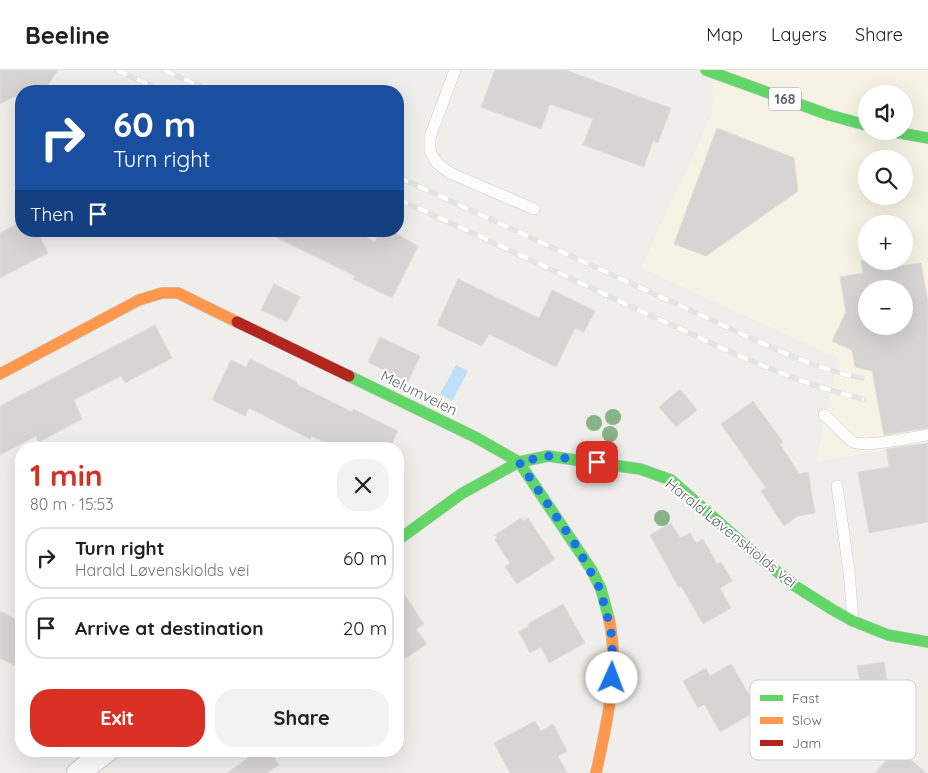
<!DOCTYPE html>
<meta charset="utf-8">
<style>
body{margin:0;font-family:Quicksand,sans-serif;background:#f2f2f2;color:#202124;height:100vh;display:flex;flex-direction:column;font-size:19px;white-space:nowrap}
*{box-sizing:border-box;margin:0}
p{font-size:16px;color:#757577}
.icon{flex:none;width:28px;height:28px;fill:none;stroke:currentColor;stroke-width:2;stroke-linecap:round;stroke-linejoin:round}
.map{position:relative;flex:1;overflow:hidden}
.panel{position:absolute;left:15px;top:372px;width:389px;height:315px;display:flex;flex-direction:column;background:#fff;border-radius:20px;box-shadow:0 5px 20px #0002}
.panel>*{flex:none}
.hud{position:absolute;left:15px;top:15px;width:389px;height:152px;border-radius:20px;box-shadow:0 5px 20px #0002;background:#1a4fa0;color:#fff;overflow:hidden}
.buttons{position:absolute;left:858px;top:15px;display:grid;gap:10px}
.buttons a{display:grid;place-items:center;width:55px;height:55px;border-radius:50%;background:#fff;box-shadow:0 5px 20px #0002;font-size:25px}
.pin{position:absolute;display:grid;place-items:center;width:42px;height:42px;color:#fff;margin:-21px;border-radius:10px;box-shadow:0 2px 8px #0006}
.me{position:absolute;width:55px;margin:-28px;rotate:2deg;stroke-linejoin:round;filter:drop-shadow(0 0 4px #0008)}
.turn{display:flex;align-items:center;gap:18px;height:105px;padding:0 15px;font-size:22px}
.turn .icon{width:65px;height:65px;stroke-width:2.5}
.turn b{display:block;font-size:35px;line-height:42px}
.then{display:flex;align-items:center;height:48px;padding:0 15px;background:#0003;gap:10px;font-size:19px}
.round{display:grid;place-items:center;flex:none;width:52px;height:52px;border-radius:20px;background:#f2f2f2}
.overview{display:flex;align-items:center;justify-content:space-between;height:85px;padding:0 15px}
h1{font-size:30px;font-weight:700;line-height:38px;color:#d93025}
.primary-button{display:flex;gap:10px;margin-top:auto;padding:10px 15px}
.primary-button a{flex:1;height:58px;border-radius:20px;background:#d93025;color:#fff;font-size:20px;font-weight:700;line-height:58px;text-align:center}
.primary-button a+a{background:#f2f2f2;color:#202124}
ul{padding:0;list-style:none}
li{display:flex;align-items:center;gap:15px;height:62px;margin:0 10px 8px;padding:0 5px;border:2px solid #e0e0e0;border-radius:20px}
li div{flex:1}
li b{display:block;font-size:19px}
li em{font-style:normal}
header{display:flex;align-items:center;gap:30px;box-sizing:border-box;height:70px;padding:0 25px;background:#fff;border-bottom:1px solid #e0e0e0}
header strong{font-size:24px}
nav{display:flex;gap:28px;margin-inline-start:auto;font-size:18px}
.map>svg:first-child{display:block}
</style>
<header>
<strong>Beeline</strong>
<nav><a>Map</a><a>Layers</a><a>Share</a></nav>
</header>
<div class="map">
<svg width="928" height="703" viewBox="0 0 928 703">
<rect width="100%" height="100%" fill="#efeeea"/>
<!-- commercial -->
<path fill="#f7f3e4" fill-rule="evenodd" d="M714,0H928V372L816,392L838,288L641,198L712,44ZM866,24H904V61H866ZM866,89H904V126H866ZM866,154H904V191H866ZM866,219H904V256H866Z"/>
<!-- water -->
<path fill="#bfe0f9" d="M456,295L468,301L452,331L440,324Z"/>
<!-- building -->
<path fill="#d6d5d3" stroke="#deddd9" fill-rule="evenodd" d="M0,0H58L44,21H21V23L0,34Z
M495,0H565L671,38L658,73L653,71L644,97L583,75L593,49L550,34L541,59L481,37Z
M717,58L794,88L798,121L706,186L674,174Z
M21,152V161H37L48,183L0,208V163Z
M263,161H355L375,172L380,161H392L418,176L392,228L353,209L355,206Z
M861,191H899L900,196L921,193L928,232V358L884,365L872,301L855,297L852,280L832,271L846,242L840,207L863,203ZM866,219H904V256H866Z
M458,209L539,248L552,220L595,241L584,262L575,258L556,297L489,264L482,276L437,255Z
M274,214L300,227L287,252L261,240Z
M155,255L172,288L125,313L121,306L74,330L82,349L39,372L36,366L0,385V336Z
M380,267L420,286L408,312L368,292Z
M250,289L297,312L296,314L352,342L353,339L398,361L389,379H338L311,366L310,369L249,338L245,346L212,330L231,290L246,297Z
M680,319L697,340L676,357L659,337Z
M753,331L783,372L780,374L799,404L808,402L815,443L798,446L784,456L761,421L766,418L721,354Z
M928,373V452L869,463L858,402L889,397L886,379Z
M521,448L523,451L528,448L555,489L517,514L505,497L510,493L495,470L497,468L495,465Z
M671,453L680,468L690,463L696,473L703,469L717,494L721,492L732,511L720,518L731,538L703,554L681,516L679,518L650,465Z
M398,515L424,554L416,559L427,574L398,593Z
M563,534L585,573L549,593L541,577L530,583L519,562L529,556L528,554Z
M0,541L21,552V599L0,588Z
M884,592L888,618L862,623L857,596Z
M731,594L758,640L720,662L704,634L698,638L683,611L706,598L710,606Z
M535,651L541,661L553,654L567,681L558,686L567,703H510L494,673Z
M897,678L926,703H875Z
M258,681H270L279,695L267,703H227Z"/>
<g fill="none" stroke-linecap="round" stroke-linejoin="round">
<!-- lane casing -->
<g stroke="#cbcccc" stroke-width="12">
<path id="lane" d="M455,0L430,67V81L437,93L450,103L534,139
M824,345C835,353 845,367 853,372C864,378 914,367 928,365
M837,416L849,501L853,550"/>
</g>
<!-- street casing -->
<g stroke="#cbcccc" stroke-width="24">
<path id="street" d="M78,703L107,681"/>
</g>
<!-- fast casing -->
<g stroke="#cacacb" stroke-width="12">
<path id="fast" d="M706,0L829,45L866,55
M889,61L928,68
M349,306L475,367L519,392L591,499L601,519L609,549
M398,470L461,424L519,392L548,386L640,399L671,410L754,483L795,516L833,540L853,551L888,565L928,572"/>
</g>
<!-- slow casing -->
<g stroke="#cacacb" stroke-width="12">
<path id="slow" d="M0,304L139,230L162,223H178L237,252
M596,703C607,653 620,599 609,549"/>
</g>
<!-- jam casing -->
<g stroke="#cacacb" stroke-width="12">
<path id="jam" d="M237,252L349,306"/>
</g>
<!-- lane -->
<use href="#lane" stroke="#fdfcfc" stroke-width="11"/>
<!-- street -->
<use href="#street" stroke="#fdfcfc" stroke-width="22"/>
<!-- fast -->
<use href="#fast" stroke="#63d668" stroke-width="11"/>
<!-- slow -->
<use href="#slow" stroke="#ff974d" stroke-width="11"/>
<!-- jam -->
<use href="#jam" stroke="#b3261e" stroke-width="11"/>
<!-- rail casing -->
<g stroke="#e4e4e4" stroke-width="5.5">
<path id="rail" d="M117,0L163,21
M164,0L210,21
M398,107L777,280C805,291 833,303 862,308
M398,129C484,168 570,208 656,248C723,278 792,313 864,329"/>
</g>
<!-- rail -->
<use href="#rail" stroke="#fff" stroke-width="4" stroke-dasharray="11" stroke-linecap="butt"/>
</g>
<!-- trees -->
<g fill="#88b388">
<circle cx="613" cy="347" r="8"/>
<circle cx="594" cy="353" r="8"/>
<circle cx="610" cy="364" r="8"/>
<circle cx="662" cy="448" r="8"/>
</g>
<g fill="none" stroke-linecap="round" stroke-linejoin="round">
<!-- route -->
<path stroke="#1a73e8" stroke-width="9" stroke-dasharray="0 16.2" d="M597,392L548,386L519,392L577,477L600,519L611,560L613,592L612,608"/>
</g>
<g text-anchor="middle" stroke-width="4" stroke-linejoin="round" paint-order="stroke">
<!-- shield labels -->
<rect fill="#fff" stroke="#8f9295" stroke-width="1" x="769" y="17.5" width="32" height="23" rx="4"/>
<g font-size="14" font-weight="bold" fill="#5f6368">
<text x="785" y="34">168</text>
</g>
<!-- street labels -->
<g font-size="15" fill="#5f6368" stroke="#fff">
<text transform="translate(419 323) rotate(26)" y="5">Melumveien</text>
<text transform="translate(731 463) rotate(39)" y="5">Harald Løvenskiolds vei</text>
</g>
</g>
<!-- legend -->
<rect x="750" y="610" width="166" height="80" rx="8" fill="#fff" stroke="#cfd0d2" stroke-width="1"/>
<rect x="760" y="625" width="23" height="6" fill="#63d668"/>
<rect x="760" y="647" width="23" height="7" fill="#ff974d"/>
<rect x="760" y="670" width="23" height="6" fill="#b3261e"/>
<g font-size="14" fill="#5f6368">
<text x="792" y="633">Fast</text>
<text x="792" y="655">Slow</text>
<text x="792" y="678">Jam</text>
</g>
</svg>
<div class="buttons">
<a><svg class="icon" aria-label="sound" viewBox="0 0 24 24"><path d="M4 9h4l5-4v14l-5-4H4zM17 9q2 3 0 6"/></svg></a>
<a><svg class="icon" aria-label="search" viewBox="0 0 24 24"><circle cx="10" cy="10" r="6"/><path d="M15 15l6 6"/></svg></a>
<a>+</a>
<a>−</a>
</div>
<div class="pin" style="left:597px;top:392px;background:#d93025"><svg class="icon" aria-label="arrive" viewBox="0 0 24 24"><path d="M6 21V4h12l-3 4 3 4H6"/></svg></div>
<svg class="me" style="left:612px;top:608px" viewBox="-20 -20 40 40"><circle r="19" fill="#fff"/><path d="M0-13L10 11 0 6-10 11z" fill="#1a73e8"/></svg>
<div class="hud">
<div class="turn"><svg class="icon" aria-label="right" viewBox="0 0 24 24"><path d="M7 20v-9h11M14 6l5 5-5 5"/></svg><div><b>60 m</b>Turn right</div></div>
<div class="then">Then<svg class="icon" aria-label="arrive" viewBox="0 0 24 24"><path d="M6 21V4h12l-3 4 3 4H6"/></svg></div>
</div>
<section class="panel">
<div class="overview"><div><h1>1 min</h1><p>80 m · 15:53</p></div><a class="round"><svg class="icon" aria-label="close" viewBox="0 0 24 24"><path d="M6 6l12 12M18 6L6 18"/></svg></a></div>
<ul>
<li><svg class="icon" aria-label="right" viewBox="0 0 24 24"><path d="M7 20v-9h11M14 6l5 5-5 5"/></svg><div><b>Turn right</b><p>Harald Løvenskiolds vei</p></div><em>60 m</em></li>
<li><svg class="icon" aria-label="arrive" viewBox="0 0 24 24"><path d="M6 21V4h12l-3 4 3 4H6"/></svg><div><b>Arrive at destination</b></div><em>20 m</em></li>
</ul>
<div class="primary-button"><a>Exit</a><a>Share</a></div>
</section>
</div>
